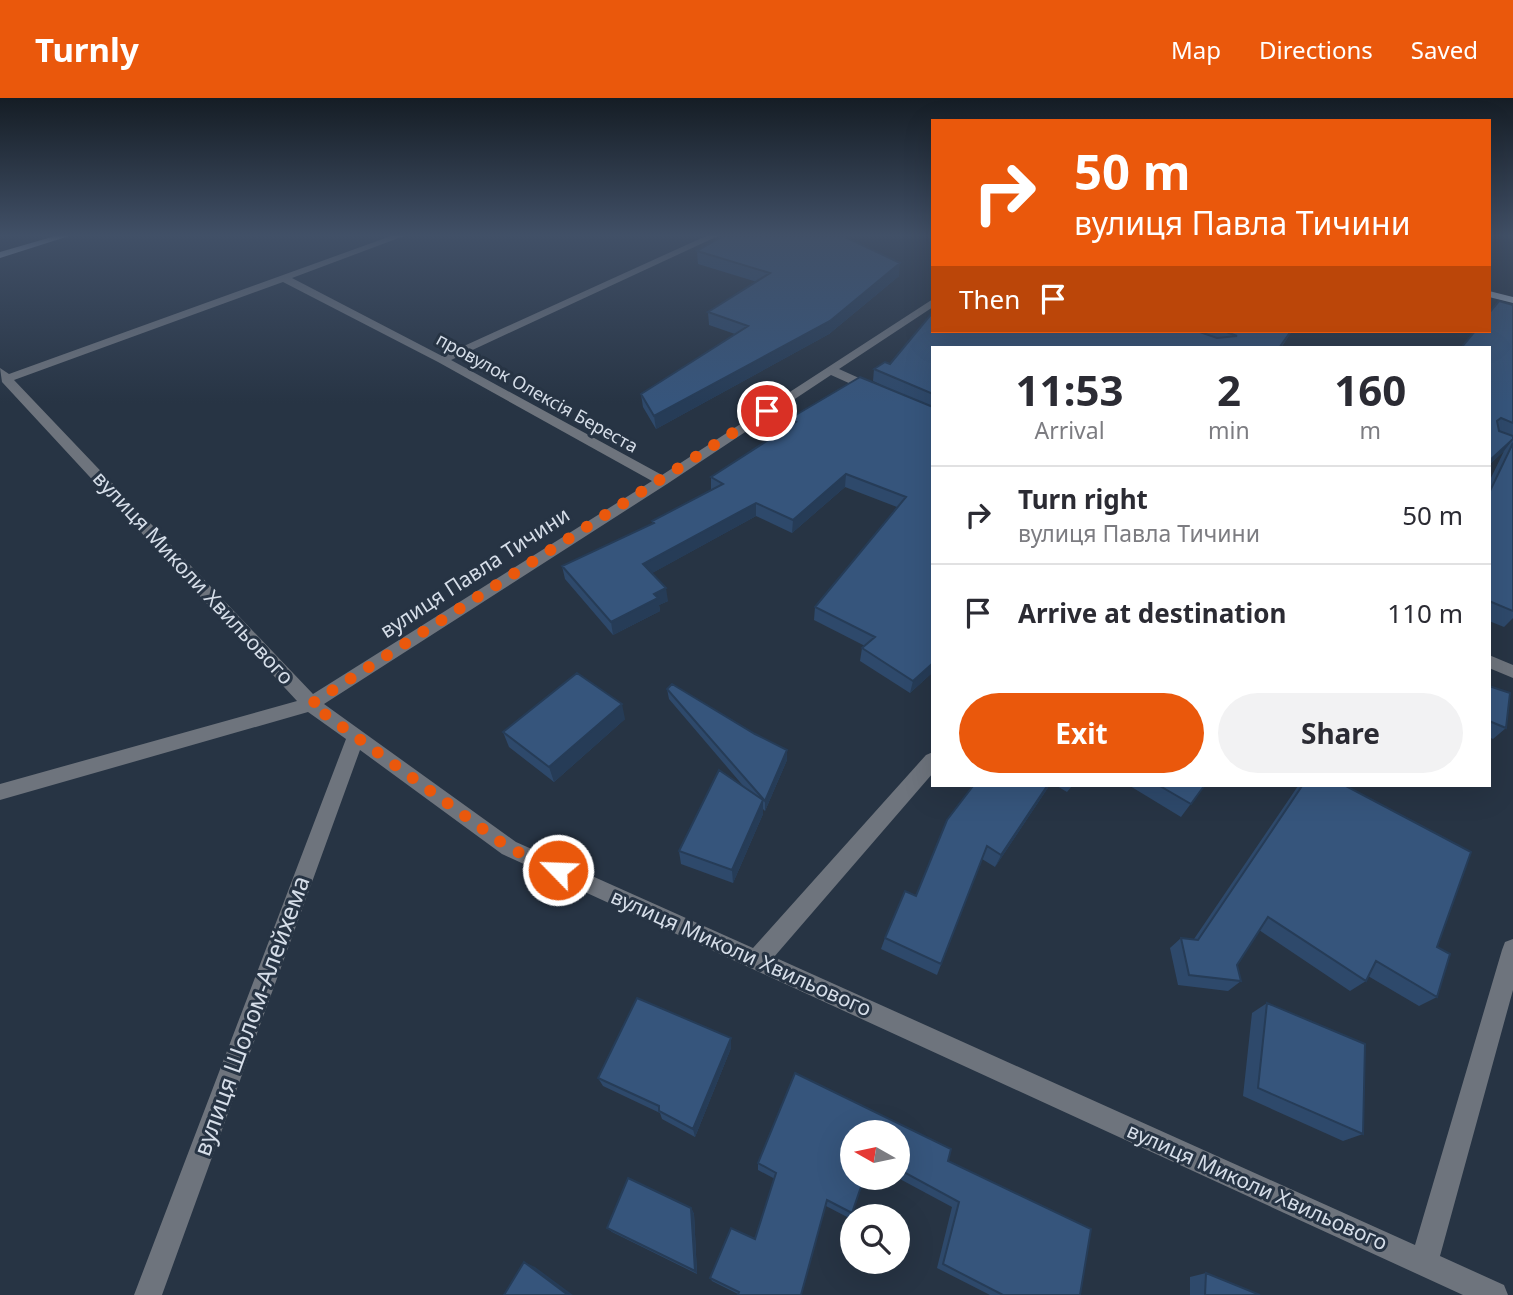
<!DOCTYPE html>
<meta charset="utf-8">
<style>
body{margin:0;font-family:"Noto Sans",sans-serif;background:#f2f2f3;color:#2b2b33;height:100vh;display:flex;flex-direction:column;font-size:26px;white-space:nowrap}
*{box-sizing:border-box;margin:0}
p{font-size:23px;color:#7c7c81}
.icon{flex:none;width:38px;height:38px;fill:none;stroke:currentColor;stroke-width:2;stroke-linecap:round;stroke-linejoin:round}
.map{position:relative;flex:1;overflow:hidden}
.drawer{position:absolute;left:931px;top:248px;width:560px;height:441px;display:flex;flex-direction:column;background:#fff;border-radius:0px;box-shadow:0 7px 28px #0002}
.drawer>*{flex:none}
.hud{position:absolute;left:931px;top:21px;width:560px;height:214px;border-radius:0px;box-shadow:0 7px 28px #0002;background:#ea580c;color:#fff;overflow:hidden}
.needle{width:46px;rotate:279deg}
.buttons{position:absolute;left:840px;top:1022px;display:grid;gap:14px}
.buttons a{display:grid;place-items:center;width:70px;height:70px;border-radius:50%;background:#fff;box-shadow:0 7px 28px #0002;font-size:35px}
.pin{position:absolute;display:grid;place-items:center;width:60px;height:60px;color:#fff;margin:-30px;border:4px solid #fff;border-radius:50%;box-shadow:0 2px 7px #0007}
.me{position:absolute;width:77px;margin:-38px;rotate:294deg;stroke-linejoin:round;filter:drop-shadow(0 0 5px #0008)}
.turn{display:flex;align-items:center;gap:24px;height:147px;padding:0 28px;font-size:32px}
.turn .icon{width:91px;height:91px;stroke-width:2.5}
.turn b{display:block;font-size:49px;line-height:60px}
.then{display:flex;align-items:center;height:66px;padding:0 28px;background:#0003;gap:14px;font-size:26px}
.eta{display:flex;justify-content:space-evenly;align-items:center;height:119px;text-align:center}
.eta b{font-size:42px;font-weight:700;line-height:49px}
.primary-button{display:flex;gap:14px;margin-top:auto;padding:14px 28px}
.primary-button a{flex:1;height:80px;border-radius:42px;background:#ea580c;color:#fff;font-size:28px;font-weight:700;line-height:80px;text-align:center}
.primary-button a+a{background:#f2f2f3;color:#2b2b33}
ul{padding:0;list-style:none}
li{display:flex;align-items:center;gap:21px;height:98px;padding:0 28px;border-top:2px solid #e1e1e2}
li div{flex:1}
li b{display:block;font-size:26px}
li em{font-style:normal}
header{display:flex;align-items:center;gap:42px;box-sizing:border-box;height:98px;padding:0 35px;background:#ea580c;color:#fff}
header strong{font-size:33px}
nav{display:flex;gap:38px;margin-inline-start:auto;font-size:24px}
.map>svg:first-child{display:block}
</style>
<header>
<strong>Turnly</strong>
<nav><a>Map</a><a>Directions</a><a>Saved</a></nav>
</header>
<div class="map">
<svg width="1513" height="1197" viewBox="0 0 1513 1197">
<rect width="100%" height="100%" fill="#273444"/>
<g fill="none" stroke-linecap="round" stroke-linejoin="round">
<!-- minor -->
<path fill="#6e747d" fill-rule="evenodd" d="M391,138H404L292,180L442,258L706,138H718L451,262L662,377L933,201V209L839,271L879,289V295H871L831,277L667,386L324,606L516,744L753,850L926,657L933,654V675L774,859L1415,1147L1502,852L1505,844L1513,841V892L1440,1158L1504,1187L1508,1197H1463L502,756L360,652L162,1197H134L346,641L308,614L0,702V686L297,603L2,284L0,270L9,276ZM283,184L438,264L652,383L313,596L14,282Z
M1489,557L1513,567V580L1489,570Z"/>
<!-- major -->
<path fill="#a8b5c6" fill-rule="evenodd" d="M55,138H69L0,160V154Z
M1489,193L1513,199V205L1489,199Z"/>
</g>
<!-- wall -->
<path fill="#2e496b" d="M697,153L899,178L829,236L656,331L643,309L641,296L735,236L709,227L708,214L757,184L698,166Z
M1513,207V520L1504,529L1489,523V384L1504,353L1489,367V250Z
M933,233H1292L1281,250H933V574L910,595L860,563L862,550L865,548L814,522L815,509L897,409L845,389L792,435L756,418L652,475L668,503L659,507L660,513L613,537L565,481L562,468L652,426V423L711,392V379L788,328L789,321L905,298L873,283L874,271L890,266Z
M1489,588L1506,630L1493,641L1489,639Z
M667,591L787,662L765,713L763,711V716L733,785L681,766L679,753L745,690L669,601Z
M625,621L554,684L509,649L503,634Z
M973,688H1049L995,769L982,761L937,877L881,851L885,840L916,798Z
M1057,688H1072L1067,694Z
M1130,688H1204L1181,719Z
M1298,688H1346L1437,849V899L1419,908L1368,878L1366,883L1350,893L1259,832L1237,867L1241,883L1228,893L1178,887L1170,850L1181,840L1194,841Z
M1267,905L1363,1036L1343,1043L1243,998L1252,915Z
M731,940V950L695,1039L662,1021L660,1015L603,988L598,980Z
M795,975L948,1063L1080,1197H990L937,1170L952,1109L898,1080V1034H852V1115L849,1120L826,1108L738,1196L712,1183L710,1180L755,1141L775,1081L758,1072V1065Z
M691,1110L694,1116L697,1176L612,1134L607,1130Z
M1206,1175L1260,1197H1190V1179Z"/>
<!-- shaded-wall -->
<path fill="#263c57" d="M900,165L899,178L829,236L656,331L654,318Z
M1513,341L1504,353L1489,367V363Z
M846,376L845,389L792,435L793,422Z
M756,405V418L645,479L643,466Z
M666,490L668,503L659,507L660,513L613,537L611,524L654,496Z
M933,565V574L910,595L913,583Z
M622,606L625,621L554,684L549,669Z
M787,652V662L765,713V703Z
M1047,688H1049L995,769L1001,757Z
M763,702V716L733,785L732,772Z
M731,940V950L695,1039L693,1031Z
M691,1110L694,1116L697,1176L695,1173Z
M524,1164L535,1169L573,1197H568Z"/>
<!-- building -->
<path fill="#36557c" stroke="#263c57" stroke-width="2" d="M723,138H843L900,165L830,223L654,318L641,296L748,228L708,214L770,175L697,153Z
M1499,203L1513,207V325L1501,320L1497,323L1499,333L1513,338V341L1489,363V250H1461L1475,233H1489V215Z
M933,214V233H1197L1217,240L1237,238L1224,233H1291L1279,250H933V296L874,271L885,264L890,266Z
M860,279L933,309V565L913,583L862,550L875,539L815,509L906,399L846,376L793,422L756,405L643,466L666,490L654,496L658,500L611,524L562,468L654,425L652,423L723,386L711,379L796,324L789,321Z
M1513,345V513L1489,503V395Z
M577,575L622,606L549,669L503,634Z
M672,586L755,636L787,652L765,703L667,591Z
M1489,588L1510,595L1506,630L1489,623Z
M719,672L763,702L732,772L679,753Z
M973,688H1047L1001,757L987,748L941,866L885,840L905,793L916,798L947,722Z
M1160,688H1204L1191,706Z
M1302,688H1346L1471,754L1437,849L1450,856L1437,899L1376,863L1366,883L1268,819L1237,867L1241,883L1189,877L1181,840L1198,842Z
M637,900L731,940L693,1031L659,1013V1008L598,980Z
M1267,905L1365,946L1363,1036L1258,990Z
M795,975L951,1051L948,1063L1091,1131L1080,1197H1003L943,1166L959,1104L898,1071V1034H852V1080H864L852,1115L827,1102L801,1197H738L739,1194L710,1180L731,1130L755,1141L776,1075L758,1065Z
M628,1080L691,1110L695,1173L607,1130Z
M524,1164L568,1197H504Z
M1206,1175L1260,1197H1205Z"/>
<!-- sky -->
<linearGradient id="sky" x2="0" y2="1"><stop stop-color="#151d25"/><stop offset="0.45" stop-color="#415067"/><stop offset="1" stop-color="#415067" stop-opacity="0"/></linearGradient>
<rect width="1513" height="305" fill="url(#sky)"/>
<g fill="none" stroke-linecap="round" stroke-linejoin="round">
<!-- route -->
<path stroke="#ea580c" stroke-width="12" stroke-dasharray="0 21.6" d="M558,772L509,750L311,606L767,313"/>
</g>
<g text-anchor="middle" stroke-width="6" stroke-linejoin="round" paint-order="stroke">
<!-- far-street labels -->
<g font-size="18" fill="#d5dde8" stroke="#273444">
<text transform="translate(537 295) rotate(29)" y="6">провулок Олексія Береста</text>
</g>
<!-- street labels -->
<g font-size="21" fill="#d5dde8" stroke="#273444">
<text transform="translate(475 475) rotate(-33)" y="7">вулиця Павла Тичини</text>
<text transform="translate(193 480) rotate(47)" y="7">вулиця Миколи Хвильового</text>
<text transform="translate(741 855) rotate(24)" y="7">вулиця Миколи Хвильового</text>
<text transform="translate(1257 1089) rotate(24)" y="7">вулиця Миколи Хвильового</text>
</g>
<!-- near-street labels -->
<g font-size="24" fill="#d5dde8" stroke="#273444">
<text transform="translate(252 918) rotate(-70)" y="8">вулиця Шолом-Алейхема</text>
</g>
</g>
</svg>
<div class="buttons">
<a><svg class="needle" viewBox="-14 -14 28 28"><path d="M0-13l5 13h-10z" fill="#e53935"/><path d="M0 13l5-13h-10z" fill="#7c7c81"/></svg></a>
<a><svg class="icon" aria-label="search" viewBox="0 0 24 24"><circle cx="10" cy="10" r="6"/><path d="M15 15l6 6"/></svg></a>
</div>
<div class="pin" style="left:767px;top:313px;background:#d93025"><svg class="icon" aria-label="arrive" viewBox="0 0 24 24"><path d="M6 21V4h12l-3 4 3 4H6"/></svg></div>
<svg class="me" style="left:558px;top:772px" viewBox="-20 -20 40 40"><circle r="17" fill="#ea580c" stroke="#fff" stroke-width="3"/><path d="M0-11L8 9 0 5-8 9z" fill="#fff"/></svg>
<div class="hud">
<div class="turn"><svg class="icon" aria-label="right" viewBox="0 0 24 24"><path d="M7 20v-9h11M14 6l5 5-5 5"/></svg><div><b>50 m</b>вулиця Павла Тичини</div></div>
<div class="then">Then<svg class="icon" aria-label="arrive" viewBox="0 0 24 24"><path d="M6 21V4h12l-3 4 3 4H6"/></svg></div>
</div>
<section class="drawer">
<div class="eta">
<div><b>11:53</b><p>Arrival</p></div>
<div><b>2</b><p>min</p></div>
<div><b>160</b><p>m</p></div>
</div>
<ul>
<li><svg class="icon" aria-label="right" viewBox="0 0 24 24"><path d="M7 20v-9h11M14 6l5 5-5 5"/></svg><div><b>Turn right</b><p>вулиця Павла Тичини</p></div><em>50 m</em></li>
<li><svg class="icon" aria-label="arrive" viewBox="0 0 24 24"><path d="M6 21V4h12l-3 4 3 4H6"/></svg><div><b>Arrive at destination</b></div><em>110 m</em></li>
</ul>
<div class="primary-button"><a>Exit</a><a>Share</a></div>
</section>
</div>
